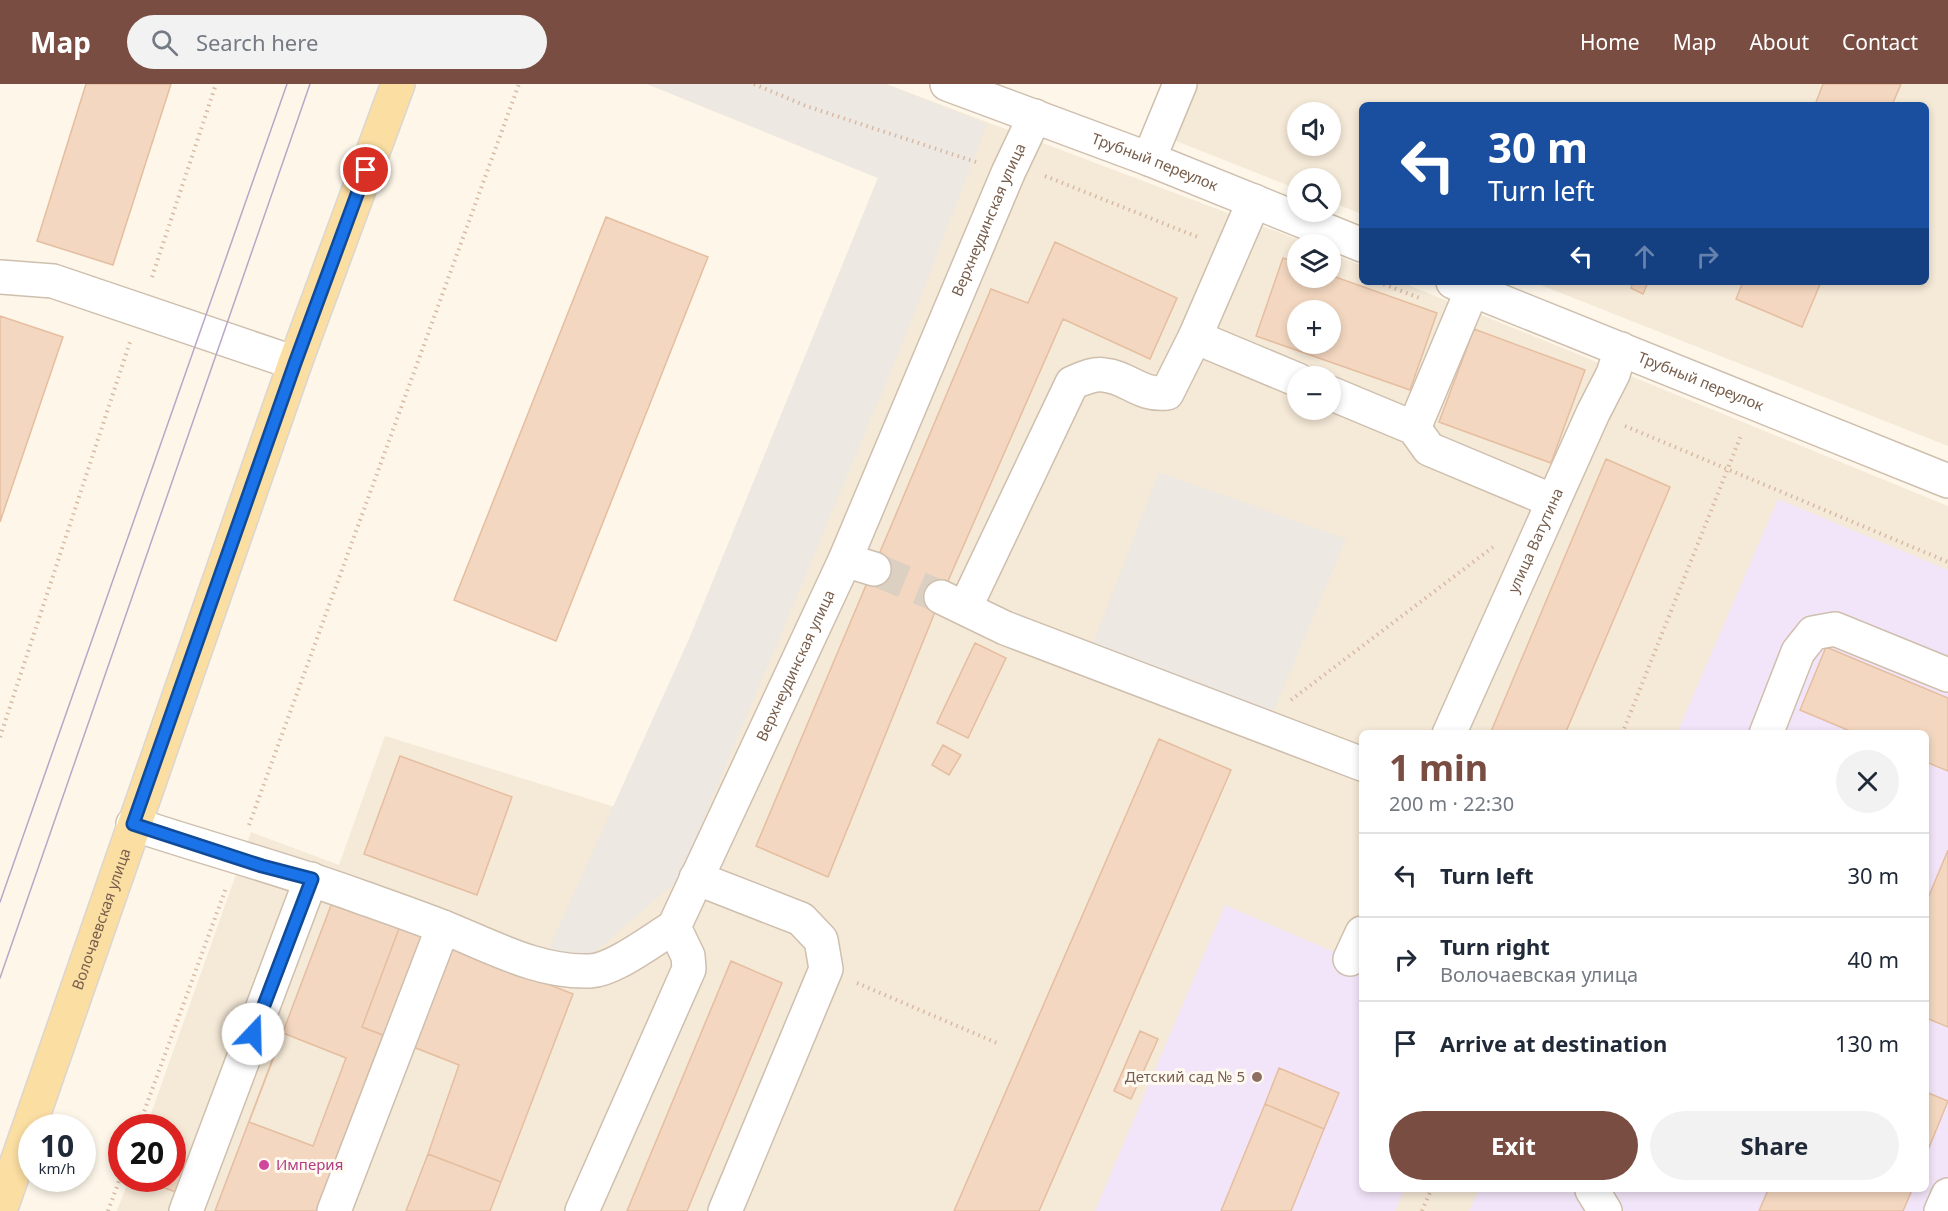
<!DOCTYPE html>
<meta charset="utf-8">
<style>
body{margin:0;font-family:"Noto Sans",sans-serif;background:#f2f2f3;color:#1f2937;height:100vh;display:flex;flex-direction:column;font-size:22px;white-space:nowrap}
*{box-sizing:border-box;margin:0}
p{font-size:20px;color:#747a83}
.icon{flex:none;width:33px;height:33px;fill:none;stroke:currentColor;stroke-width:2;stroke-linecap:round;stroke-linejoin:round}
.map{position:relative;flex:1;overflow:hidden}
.drawer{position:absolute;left:1359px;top:646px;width:570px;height:462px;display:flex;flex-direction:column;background:#fff;border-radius:9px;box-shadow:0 3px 9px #0003}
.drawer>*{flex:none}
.banner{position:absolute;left:1359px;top:18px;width:570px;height:183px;border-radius:9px;box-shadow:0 3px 9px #0003;background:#1a4fa0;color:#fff;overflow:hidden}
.tools{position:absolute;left:1287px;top:18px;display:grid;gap:12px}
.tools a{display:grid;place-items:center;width:54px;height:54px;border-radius:50%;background:#fff;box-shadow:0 3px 9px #0003;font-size:30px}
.speed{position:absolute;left:18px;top:1030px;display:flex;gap:12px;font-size:30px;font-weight:700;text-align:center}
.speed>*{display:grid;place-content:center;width:78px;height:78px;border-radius:50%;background:#fff;box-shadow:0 3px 9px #0003;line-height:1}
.speed small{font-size:15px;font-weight:400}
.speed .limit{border:9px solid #d22;background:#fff;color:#111}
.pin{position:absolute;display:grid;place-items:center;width:51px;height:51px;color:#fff;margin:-26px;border:3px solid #fff;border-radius:50%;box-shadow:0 2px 6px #0007}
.me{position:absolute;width:66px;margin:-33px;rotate:21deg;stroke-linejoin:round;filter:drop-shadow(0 0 4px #0008)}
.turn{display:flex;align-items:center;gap:21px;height:126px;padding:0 30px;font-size:27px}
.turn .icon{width:78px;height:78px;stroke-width:2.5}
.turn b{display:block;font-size:42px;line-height:51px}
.lanes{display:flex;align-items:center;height:57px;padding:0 30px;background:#0003;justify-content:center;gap:30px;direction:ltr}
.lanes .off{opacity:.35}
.round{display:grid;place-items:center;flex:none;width:63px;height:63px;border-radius:32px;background:#f2f2f3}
.overview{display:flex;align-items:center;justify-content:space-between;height:102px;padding:0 30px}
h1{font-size:36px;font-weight:700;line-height:45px;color:#794d41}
.button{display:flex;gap:12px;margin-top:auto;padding:12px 30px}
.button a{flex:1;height:69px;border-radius:36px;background:#794d41;color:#fff;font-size:24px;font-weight:700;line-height:69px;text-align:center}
.button a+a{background:#f2f2f3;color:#1f2937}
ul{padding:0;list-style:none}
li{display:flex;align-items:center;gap:18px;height:84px;padding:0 30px;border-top:2px solid #e0e1e3}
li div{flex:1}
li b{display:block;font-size:22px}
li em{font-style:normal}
header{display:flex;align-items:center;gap:36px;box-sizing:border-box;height:84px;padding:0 30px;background:#794d41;color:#fff}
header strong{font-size:28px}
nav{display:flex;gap:33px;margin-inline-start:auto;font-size:21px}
.search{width:420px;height:54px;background:#f2f2f3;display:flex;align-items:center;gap:15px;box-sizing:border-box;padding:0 21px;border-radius:33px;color:#747a83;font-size:22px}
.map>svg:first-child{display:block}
</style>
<header>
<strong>Map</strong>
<div class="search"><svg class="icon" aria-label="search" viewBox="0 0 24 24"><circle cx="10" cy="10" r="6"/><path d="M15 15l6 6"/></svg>Search here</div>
<nav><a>Home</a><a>Map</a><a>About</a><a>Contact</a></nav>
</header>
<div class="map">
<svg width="1948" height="1127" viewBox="0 0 1948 1127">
<rect width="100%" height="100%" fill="#fdf6e9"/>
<!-- residential -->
<path fill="#f5e9d7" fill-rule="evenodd" d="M647,0H886L1310,160H1298V194H1330L1331,169L1362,182V198H1401L1948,422V1127H117L129,1095H172V1044H146L251,748L339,781L385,652L615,723L690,555L878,94ZM1298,226H1330V260H1298ZM1298,292H1330V326H1298ZM1362,650H1926V1106H1362Z
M1167,0H1948V362L1533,198H1926V21H1362V130L1331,118L1330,94H1298L1297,105L1146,45ZM1298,28H1330V62H1298Z"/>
<!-- industrial -->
<path fill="#eee8e2" d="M647,0H886L987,40L906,251L678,796L595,868L545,873L689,555L878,94Z
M1159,388L1346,455L1272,631L1092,562Z"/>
<!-- education -->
<path fill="#f3e5f9" d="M1778,415L1948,486V1127H1469L1479,1106H1926V650L1677,649Z
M1225,821L1362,880V1106H1404L1395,1127H1095Z"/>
<!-- building -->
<path fill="#f3d7c0" stroke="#e5bea0" stroke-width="1.5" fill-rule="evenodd" d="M86,0H171L113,181L37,157Z
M1823,0H1901L1892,21H1815Z
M606,133L708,173L556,557L454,516Z
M1055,158L1177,214L1150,275L1063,235L941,513L828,793L756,762L991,205L1028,219Z
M1283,174L1298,179V194H1330V191L1437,229L1410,306L1256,252ZM1298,226H1330V260H1298Z
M1633,198H1648L1643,210L1631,204Z
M1743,198H1821L1802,243L1736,215Z
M0,232L63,253L0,438Z
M1474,245L1585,286L1551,379L1439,338Z
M1606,375L1670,403L1565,650H1490Z
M975,559L1006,574L968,654L937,639Z
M1826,563L1948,614V687L1926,678V650H1857L1800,626Z
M1159,655L1231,686L1039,1127H954Z
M943,661L961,671L949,691L932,681Z
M400,672L512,713L477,811L364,770Z
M1948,766V943L1926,934V819Z
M333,816L400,842L362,943L383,951L316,1127H215Z
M400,842L573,910L501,1098L428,1070L459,981L362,943Z
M731,877L782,899L687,1127H627Z
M1140,947L1158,955L1131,1015L1114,1007Z
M283,949L346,974L313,1062L249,1038Z
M1279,984L1339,1009L1324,1045L1265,1020Z
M1926,1008L1948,1017L1926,1071Z
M1265,1020L1324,1045L1291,1127H1221Z
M428,1070L501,1098L490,1127H406Z
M172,1079L185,1083L176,1108L153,1100L155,1095H172Z
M1768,1106H1912L1903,1127H1759Z"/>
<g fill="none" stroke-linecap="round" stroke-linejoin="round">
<!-- minor-tunnel -->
<path stroke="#dcd0c2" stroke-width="33" stroke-dasharray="33 16" stroke-linecap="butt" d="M874,485L941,513"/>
<!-- minor casing -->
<g stroke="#cfbfae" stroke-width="36">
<g id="minor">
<path id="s1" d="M947,0L1149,75L1362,161"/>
<path d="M1149,75L1180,0"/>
<path d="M0,193L53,197L295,279"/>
<path id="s2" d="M1453,198L1948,397"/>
<path d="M1195,253L1298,296"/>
<path d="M1330,309L1414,344L1429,365L1553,417"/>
<path d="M1414,344L1472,206"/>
<path d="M845,476L874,485"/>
<path d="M941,513L1005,544L1362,680"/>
<path d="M965,524L1072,299C1082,295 1093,289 1104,291C1128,293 1139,312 1167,309L1195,253L1254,117"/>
<path id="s3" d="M1449,650L1593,329L1613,290L1621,265"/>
<path d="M1766,650L1798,568L1813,549L1835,545L1948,591"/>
<path d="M133,740C208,765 284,785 358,812C386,822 415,832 443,843C491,862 538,889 590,887C614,886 652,856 674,843"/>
<path d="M696,794L801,835L821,856L826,885L725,1127"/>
<path d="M1350,875L1362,849"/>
<path d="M1592,1106L1605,1127"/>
<path d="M186,1127L311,795"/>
<path d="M334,1127L443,843"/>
<path id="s4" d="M582,1127L689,885L688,872L674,843L845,476L1008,89L1035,32"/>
<path d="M1941,1127L1948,1111"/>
</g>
</g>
<!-- major casing -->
<g stroke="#dcd5d0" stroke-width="36">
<g id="major">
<path id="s5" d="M0,1127L295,279L398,0"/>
</g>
</g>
<!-- path -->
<path stroke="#d8baa3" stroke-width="4" stroke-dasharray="1.5 4.5" stroke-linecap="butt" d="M754,0L806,22L976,78
M1045,92L1200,154
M152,193L216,0
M1378,198L1422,215
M1625,342L1948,478
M1291,616L1493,463
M1622,650L1742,349
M0,653L130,258
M249,741L519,0
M857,899L997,959
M138,1044L226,804
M108,1127L122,1089
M1422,1127L1431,1106"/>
<!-- minor -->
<use href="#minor" stroke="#fff" stroke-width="33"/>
<!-- major -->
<use href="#major" stroke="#fbdea2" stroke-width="33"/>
<!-- tram -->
<path stroke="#baa6c8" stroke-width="1.5" d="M0,818L287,0
M0,894L310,0"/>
</g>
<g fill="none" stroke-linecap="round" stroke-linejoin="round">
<!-- route casing -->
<g stroke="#114b97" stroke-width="15">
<path id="route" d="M253,950L312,795L262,782L133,740L295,279L366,86"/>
</g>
<!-- route -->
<use href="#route" stroke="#1a73e8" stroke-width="10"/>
</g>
<!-- markers -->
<circle fill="#8d6e63" stroke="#fffaf0" stroke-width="2" cx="1257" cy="993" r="6"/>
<circle fill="#d1479c" stroke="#fffaf0" stroke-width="2" cx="264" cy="1081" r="6"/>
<g text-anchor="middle" stroke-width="6" stroke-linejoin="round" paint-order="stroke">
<!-- street labels -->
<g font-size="15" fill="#785e4c" stroke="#fffaf0">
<text dy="5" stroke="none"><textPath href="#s1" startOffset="222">Трубный переулок</textPath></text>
<text dy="5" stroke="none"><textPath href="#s4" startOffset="1084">Верхнеудинская улица</textPath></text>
<text dy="5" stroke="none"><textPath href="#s2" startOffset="267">Трубный переулок</textPath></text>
<text dy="5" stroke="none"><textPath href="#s3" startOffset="212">улица Ватутина</textPath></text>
<text dy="5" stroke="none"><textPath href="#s4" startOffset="598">Верхнеудинская улица</textPath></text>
<text dy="5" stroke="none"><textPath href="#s5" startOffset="309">Волочаевская улица</textPath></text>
</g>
<!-- education labels -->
<g font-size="15" fill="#785e54" stroke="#fffaf0" text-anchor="end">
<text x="1245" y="998">Детский сад № 5</text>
</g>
<!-- hotel labels -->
<g font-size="15" fill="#b23c85" stroke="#fffaf0" text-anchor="start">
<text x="276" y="1086">Империя</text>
</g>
</g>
</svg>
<div class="tools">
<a><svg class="icon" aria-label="sound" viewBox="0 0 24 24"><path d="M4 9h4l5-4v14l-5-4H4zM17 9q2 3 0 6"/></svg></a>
<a><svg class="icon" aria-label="search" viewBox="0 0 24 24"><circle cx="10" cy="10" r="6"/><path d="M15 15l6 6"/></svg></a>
<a><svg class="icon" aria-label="layers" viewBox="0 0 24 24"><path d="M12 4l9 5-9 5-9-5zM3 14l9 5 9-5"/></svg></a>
<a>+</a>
<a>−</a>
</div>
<div class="speed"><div>10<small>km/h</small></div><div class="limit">20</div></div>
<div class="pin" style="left:366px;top:86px;background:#d93025"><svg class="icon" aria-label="arrive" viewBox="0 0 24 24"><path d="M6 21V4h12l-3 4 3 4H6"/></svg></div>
<svg class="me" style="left:253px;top:950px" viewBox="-20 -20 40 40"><circle r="19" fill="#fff"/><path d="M0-13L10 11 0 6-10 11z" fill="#1a73e8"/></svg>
<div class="banner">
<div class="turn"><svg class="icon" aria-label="left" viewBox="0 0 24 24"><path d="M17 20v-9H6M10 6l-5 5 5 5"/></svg><div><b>30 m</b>Turn left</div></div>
<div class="lanes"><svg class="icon" aria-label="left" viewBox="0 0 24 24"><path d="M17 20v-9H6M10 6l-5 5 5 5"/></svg><svg class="icon off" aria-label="ahead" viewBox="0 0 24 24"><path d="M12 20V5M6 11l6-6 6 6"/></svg><svg class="icon off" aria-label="right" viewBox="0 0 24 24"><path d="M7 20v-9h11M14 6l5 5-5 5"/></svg></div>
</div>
<section class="drawer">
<div class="overview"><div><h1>1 min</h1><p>200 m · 22:30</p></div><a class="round"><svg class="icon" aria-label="close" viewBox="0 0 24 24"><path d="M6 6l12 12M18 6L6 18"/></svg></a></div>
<ul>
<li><svg class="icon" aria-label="left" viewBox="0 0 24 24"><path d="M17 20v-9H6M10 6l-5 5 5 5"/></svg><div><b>Turn left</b></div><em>30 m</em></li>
<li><svg class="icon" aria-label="right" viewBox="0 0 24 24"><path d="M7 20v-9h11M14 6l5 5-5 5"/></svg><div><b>Turn right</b><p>Волочаевская улица</p></div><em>40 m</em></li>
<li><svg class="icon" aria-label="arrive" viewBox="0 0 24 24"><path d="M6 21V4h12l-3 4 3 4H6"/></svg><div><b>Arrive at destination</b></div><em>130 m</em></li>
</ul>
<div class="button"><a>Exit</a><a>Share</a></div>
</section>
</div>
